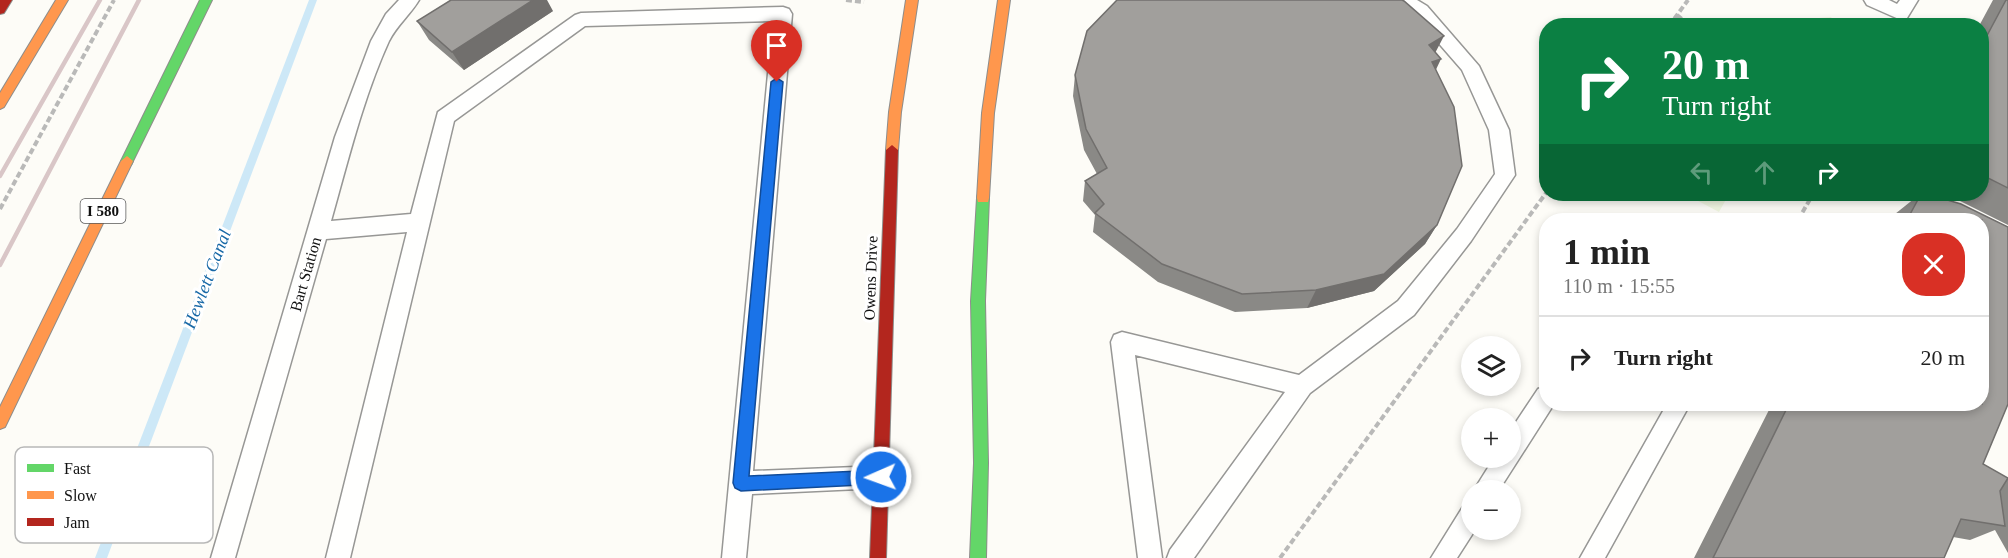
<!DOCTYPE html>
<meta charset="utf-8">
<style>
body{margin:0;font-family:Georgia,serif;background:#f2f2f2;color:#222;height:100vh;display:flex;flex-direction:column;font-size:22px;white-space:nowrap}
*{box-sizing:border-box;margin:0}
p{font-size:20px;color:#767676}
.icon{flex:none;width:33px;height:33px;fill:none;stroke:currentColor;stroke-width:2;stroke-linecap:round;stroke-linejoin:round}
.map{position:relative;flex:1;overflow:hidden}
.sheet{position:absolute;left:1539px;top:213px;width:450px;height:198px;display:flex;flex-direction:column;background:#fff;border-radius:24px;box-shadow:0 3px 9px #0003}
.sheet>*{flex:none}
.guide{position:absolute;left:1539px;top:18px;width:450px;height:183px;border-radius:24px;box-shadow:0 3px 9px #0003;background:#0b8043;color:#fff;overflow:hidden}
.buttons{position:absolute;left:1461px;top:336px;display:grid;gap:12px}
.buttons a{display:grid;place-items:center;width:60px;height:60px;border-radius:50%;background:#fff;box-shadow:0 3px 9px #0003;font-size:30px}
.pin{position:absolute;display:grid;place-items:center;width:51px;height:51px;color:#fff;margin:-62px -26px;border-radius:50% 50% 50% 0;rotate:-45deg;box-shadow:0 0 6px #0007}
.pin .icon{rotate:45deg}
.me{position:absolute;width:66px;margin:-33px;rotate:268deg;stroke-linejoin:round;filter:drop-shadow(0 0 4px #0008)}
.turn{display:flex;align-items:center;gap:21px;height:126px;padding:0 24px;font-size:27px}
.turn .icon{width:78px;height:78px;stroke-width:2.5}
.turn b{display:block;font-size:42px;line-height:51px}
.lanes{display:flex;align-items:center;height:57px;padding:0 24px;background:#0003;justify-content:center;gap:30px;direction:ltr}
.lanes .off{opacity:.35}
.round{display:grid;place-items:center;flex:none;width:63px;height:63px;border-radius:24px;background:#f2f2f2}
.head{display:flex;align-items:center;justify-content:space-between;height:102px;padding:0 24px}
h1{font-size:36px;font-weight:800;line-height:45px}
ul{padding:0;list-style:none}
li{display:flex;align-items:center;gap:18px;height:84px;padding:0 24px;border-top:2px solid #e0e0e0}
li div{flex:1}
li b{display:block;font-size:22px}
li em{font-style:normal}
.map>svg:first-child{display:block}
</style>
<div class="map">
<svg width="2008" height="558" viewBox="0 0 2008 558">
<rect width="100%" height="100%" fill="#fdfcf7"/>
<!-- pitch -->
<path fill="#f0f6e1" d="M1831,17L1837,25L1743,24Z
M1685,194H1729L1719,212Z"/>
<g fill="none" stroke-linecap="round" stroke-linejoin="round">
<!-- stream -->
<path fill="#cde8f7" fill-rule="evenodd" d="M309,0H317L107,558H95Z"/>
<!-- lane casing -->
<g stroke="#979795" stroke-width="3">
<path id="lane" d="M399,0H419C410,15 397,25 389,41C363,98 348,161 331,221L411,214L438,112L575,15L581,13L783,7L789,9L792,14L753,471L881,466L889,469L893,477L889,485L881,488L752,494L746,558H722L773,21L585,26L454,121L350,558H326L407,232L326,239L235,558H211L335,137L371,41L386,14Z
M1395,0H1417L1427,6L1479,66L1509,130L1515,175L1471,241L1414,315L1310,393L1194,558H1167L1170,550L1285,392L1135,355L1162,558H1138L1111,342L1114,335L1122,332L1299,375L1398,301L1457,229L1495,174L1489,130L1462,70L1415,16L1398,5Z
M1864,0H1889L1897,4L1900,0H1918L1907,18L1901,20L1867,5Z
M1546,386V404H1554L1499,490H1474L1494,458H1510V431L1538,389Z
M1667,404H1690L1605,558H1580Z
M1472,502V530H1475L1457,558H1431L1464,505Z"/>
</g>
<!-- fast casing -->
<g stroke="#8e8d8b" stroke-width="2">
<path id="fast" d="M200,0H212L131,165H123L121,161Z
M983,193L988,194L989,198L985,301L988,463L986,558H970L974,463L971,301L977,198L978,194Z"/>
</g>
<!-- slow casing -->
<g stroke="#8e8d8b" stroke-width="2">
<path id="slow" d="M56,0H68L4,107L0,109V93Z
M906,0H918L901,112L898,150L892,155L886,150L889,112Z
M998,0H1010L994,113L989,198L988,202H978L977,198L982,113Z
M127,156L133,161L5,427L0,429V407L121,161Z"/>
</g>
<!-- jam casing -->
<g stroke="#8e8d8b" stroke-width="2">
<path id="jam" d="M0,0H12L4,13L0,14Z
M892,145L898,150L886,558H870L886,150Z"/>
</g>
<!-- path -->
<path stroke="#b9b9b8" stroke-width="4" stroke-dasharray="6 3" stroke-linecap="butt" d="M846,0L864,2
M1677,15L1690,26
M1669,26L1688,0
M0,209L114,0
M1798,220L1813,194
M1280,558L1546,193"/>
<!-- lane -->
<use href="#lane" fill="#fffffe" fill-rule="evenodd"/>
<!-- fast -->
<use href="#fast" fill="#63d668" fill-rule="evenodd"/>
<!-- slow -->
<use href="#slow" fill="#ff974d" fill-rule="evenodd"/>
<!-- jam -->
<use href="#jam" fill="#b3261e" fill-rule="evenodd"/>
<!-- rail -->
<path stroke="#d9c6c7" stroke-width="4.5" d="M0,176L100,0
M0,265L139,0"/>
</g>
<!-- wall -->
<path fill="#8a8986" d="M1993,0H2008V225L1946,194H1982V26H1979Z
M553,11L464,70L429,40L417,21Z
M1436,52L1437,225L1425,244L1374,291L1307,308L1235,312L1158,282L1093,232L1095,215L1083,201L1085,181L1097,174L1084,150L1073,96L1075,75Z
M1920,194H1927L1961,204L2008,227V404L1983,464L2008,478V553L1995,530L1970,540L1953,537L1944,558H1694L1772,404H1982V220H1891L1895,214Z"/>
<!-- shaded-wall -->
<path fill="#716f6d" d="M533,0H547L553,11L464,70L452,52Z
M1444,36L1433,57L1429,45Z
M1441,59L1431,80L1432,62Z
M1437,225L1425,244L1374,291L1307,308L1316,290Z"/>
<!-- building -->
<path fill="#a19f9c" stroke="#716f6d" stroke-width="1.5" d="M451,0H533L452,52L417,21Z
M1117,0H1402L1404,1L1444,36L1429,45L1441,59L1432,62L1454,107L1462,166L1437,225L1384,274L1316,290L1242,294L1162,264L1095,213L1104,204L1085,181L1107,168L1086,129L1075,75L1087,31Z
M2006,0H2008V188L1982,175V45Z
M1921,194H1927L1961,204L2008,227V404L1983,464L2008,478L2000,491L2005,526L1961,519L1944,558H1713L1789,404H1982V220H1907Z"/>
<!-- route -->
<path fill="#1a73e8" stroke="#114b97" stroke-width="1.5" d="M777,78L783,82L749,476L881,470L887,472L889,477L887,482L881,484L741,491L735,488L733,483L771,82Z"/>
<g text-anchor="middle" stroke-width="6" stroke-linejoin="round" paint-order="stroke">
<!-- shield labels -->
<rect fill="#fff" stroke="#585858" stroke-width="1.5" x="80.5" y="199" width="45" height="24" rx="4.5"/>
<g font-size="15" font-weight="bold" fill="#111">
<text x="103" y="216">I 580</text>
</g>
<!-- street labels -->
<g font-size="16" fill="#111" stroke="#fff">
<text transform="translate(305 274) rotate(-74)" y="6">Bart Station</text>
<text transform="translate(870 278) rotate(-88)" y="6">Owens Drive</text>
</g>
<!-- water labels -->
<g font-size="18" font-style="italic" fill="#1768a6" stroke="#fff">
<text transform="translate(207 279) rotate(-69)" y="6">Hewlett Canal</text>
</g>
</g>
<!-- legend -->
<rect x="15" y="447" width="198" height="96" rx="9" fill="#fff" stroke="#b8b8b8" stroke-width="1.5"/>
<rect x="27" y="464" width="27" height="8" fill="#63d668"/>
<rect x="27" y="491" width="27" height="8" fill="#ff974d"/>
<rect x="27" y="518" width="27" height="8" fill="#b3261e"/>
<g font-size="16" fill="#111">
<text x="64" y="474">Fast</text>
<text x="64" y="501">Slow</text>
<text x="64" y="528">Jam</text>
</g>
</svg>
<div class="buttons">
<a><svg class="icon" aria-label="layers" viewBox="0 0 24 24"><path d="M12 4l9 5-9 5-9-5zM3 14l9 5 9-5"/></svg></a>
<a>+</a>
<a>−</a>
</div>
<div class="pin" style="left:777px;top:82px;background:#d93025"><svg class="icon" aria-label="arrive" viewBox="0 0 24 24"><path d="M6 21V4h12l-3 4 3 4H6"/></svg></div>
<svg class="me" style="left:881px;top:477px" viewBox="-20 -20 40 40"><circle r="17" fill="#1a73e8" stroke="#fff" stroke-width="3"/><path d="M0-11L8 9 0 5-8 9z" fill="#fff"/></svg>
<div class="guide">
<div class="turn"><svg class="icon" aria-label="right" viewBox="0 0 24 24"><path d="M7 20v-9h11M14 6l5 5-5 5"/></svg><div><b>20 m</b>Turn right</div></div>
<div class="lanes"><svg class="icon off" aria-label="left" viewBox="0 0 24 24"><path d="M17 20v-9H6M10 6l-5 5 5 5"/></svg><svg class="icon off" aria-label="ahead" viewBox="0 0 24 24"><path d="M12 20V5M6 11l6-6 6 6"/></svg><svg class="icon" aria-label="right" viewBox="0 0 24 24"><path d="M7 20v-9h11M14 6l5 5-5 5"/></svg></div>
</div>
<section class="sheet">
<div class="head"><div><h1>1 min</h1><p>110 m · 15:55</p></div><a class="round" style="background:#d93025;color:#fff"><svg class="icon" aria-label="close" viewBox="0 0 24 24"><path d="M6 6l12 12M18 6L6 18"/></svg></a></div>
<ul>
<li><svg class="icon" aria-label="right" viewBox="0 0 24 24"><path d="M7 20v-9h11M14 6l5 5-5 5"/></svg><div><b>Turn right</b></div><em>20 m</em></li>
</ul>
</section>
</div>
